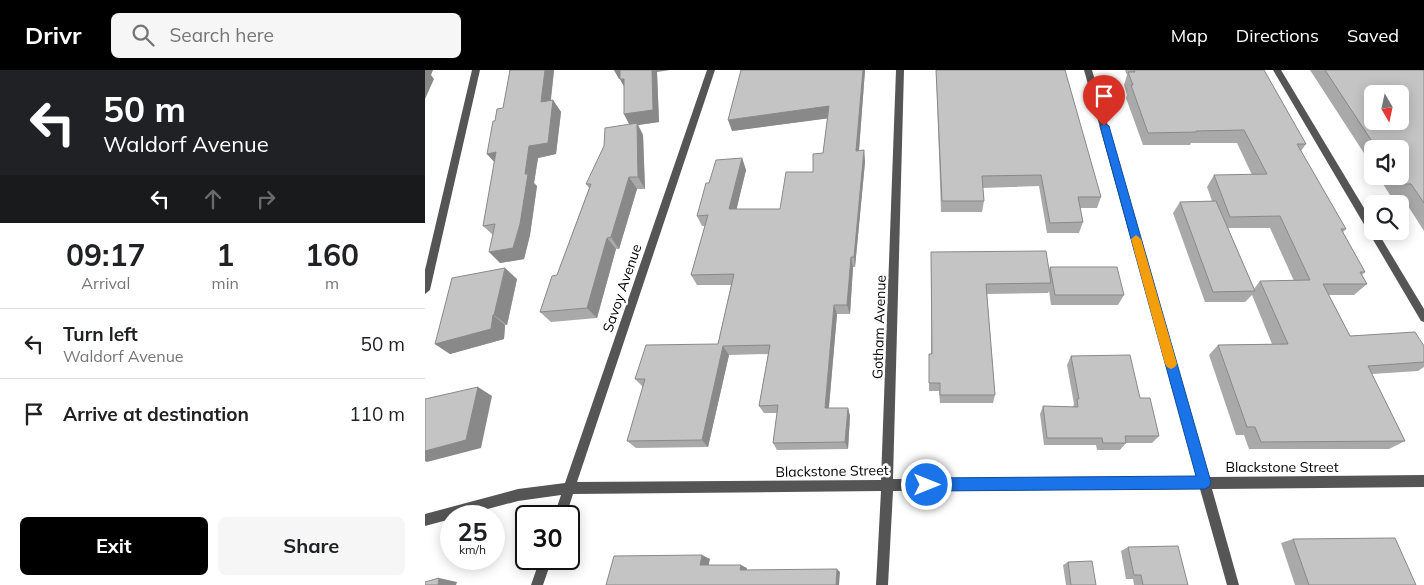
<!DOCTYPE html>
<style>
body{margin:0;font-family:Mulish,sans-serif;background:#f6f6f6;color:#202124;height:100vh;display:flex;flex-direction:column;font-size:19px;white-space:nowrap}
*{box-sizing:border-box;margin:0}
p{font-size:16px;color:#757577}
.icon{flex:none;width:28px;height:28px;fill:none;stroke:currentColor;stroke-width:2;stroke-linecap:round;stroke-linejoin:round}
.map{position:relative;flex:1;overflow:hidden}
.panel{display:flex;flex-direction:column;background:#fff;width:425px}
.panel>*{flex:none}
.top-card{background:#202124;color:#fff;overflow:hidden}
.needle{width:32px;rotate:171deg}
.tools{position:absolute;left:939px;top:15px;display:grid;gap:10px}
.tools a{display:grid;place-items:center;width:45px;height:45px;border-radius:8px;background:#fff;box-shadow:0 2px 12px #0003;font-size:25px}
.speed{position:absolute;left:15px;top:435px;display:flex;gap:10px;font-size:25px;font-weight:700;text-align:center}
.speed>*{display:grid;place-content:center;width:65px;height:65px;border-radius:50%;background:#fff;box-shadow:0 2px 12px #0003;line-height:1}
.speed small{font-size:12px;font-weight:400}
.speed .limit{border:2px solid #111;border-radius:8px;background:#fff;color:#111}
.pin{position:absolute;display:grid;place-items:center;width:42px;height:42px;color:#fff;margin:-51px -21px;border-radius:50% 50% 50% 0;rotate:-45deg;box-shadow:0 0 5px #0007}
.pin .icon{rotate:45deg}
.me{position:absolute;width:55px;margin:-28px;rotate:90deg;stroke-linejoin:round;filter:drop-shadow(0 0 4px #0008)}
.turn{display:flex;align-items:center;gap:18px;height:105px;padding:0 20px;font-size:22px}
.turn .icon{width:65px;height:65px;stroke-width:2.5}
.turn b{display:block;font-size:35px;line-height:42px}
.lanes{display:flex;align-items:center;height:48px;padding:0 20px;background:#0003;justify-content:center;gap:25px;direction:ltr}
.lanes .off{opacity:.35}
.eta{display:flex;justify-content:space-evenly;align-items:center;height:85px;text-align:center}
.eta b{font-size:30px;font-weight:700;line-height:35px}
.cta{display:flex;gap:10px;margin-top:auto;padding:10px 20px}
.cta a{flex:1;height:58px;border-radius:8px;background:#000;color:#fff;font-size:20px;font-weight:700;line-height:58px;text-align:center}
.cta a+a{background:#f6f6f6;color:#202124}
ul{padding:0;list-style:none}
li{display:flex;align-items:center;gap:15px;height:70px;padding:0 20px;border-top:1px solid #e0e0e0}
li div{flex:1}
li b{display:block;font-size:19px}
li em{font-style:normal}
header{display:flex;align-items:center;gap:30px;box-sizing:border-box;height:70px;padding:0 25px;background:#000;color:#fff}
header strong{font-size:24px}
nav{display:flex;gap:28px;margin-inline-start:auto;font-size:18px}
.search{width:350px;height:45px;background:#f6f6f6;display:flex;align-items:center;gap:12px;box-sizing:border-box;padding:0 18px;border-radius:8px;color:#757577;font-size:19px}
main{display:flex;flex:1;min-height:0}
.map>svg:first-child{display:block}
</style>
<header>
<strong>Drivr</strong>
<div class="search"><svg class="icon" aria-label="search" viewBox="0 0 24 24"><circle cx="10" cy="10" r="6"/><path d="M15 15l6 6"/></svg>Search here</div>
<nav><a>Map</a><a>Directions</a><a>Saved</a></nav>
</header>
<main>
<section class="panel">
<div class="top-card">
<div class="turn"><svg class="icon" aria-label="left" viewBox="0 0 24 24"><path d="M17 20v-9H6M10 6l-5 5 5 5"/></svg><div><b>50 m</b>Waldorf Avenue</div></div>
<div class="lanes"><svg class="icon" aria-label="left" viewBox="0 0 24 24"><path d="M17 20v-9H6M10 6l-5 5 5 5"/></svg><svg class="icon off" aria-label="ahead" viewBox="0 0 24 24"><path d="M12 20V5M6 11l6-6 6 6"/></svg><svg class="icon off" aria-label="right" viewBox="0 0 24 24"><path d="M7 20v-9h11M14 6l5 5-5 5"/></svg></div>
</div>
<div class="eta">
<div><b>09:17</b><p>Arrival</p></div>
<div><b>1</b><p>min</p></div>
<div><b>160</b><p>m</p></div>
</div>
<ul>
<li><svg class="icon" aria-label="left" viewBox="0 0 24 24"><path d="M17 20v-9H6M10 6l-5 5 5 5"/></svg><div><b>Turn left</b><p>Waldorf Avenue</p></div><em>50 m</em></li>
<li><svg class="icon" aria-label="arrive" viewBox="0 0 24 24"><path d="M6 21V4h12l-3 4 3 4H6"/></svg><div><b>Arrive at destination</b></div><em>110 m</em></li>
</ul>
<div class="cta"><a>Exit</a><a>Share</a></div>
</section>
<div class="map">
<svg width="999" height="515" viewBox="0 0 999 515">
<rect width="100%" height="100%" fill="#fff"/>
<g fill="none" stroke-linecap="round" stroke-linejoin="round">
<!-- minor -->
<path fill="#555" fill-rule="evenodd" d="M47,0H55L5,220L0,224V200Z
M282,0H290L152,412L456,410L471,0H479L468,409L772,407L659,0H667L783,407L999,405V417L787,419L814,515H802L775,419L468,421L463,515H451L456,421L148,424L141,446H129L136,425L93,431L36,446H26V449L0,456V444L93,419L140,413Z
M848,0H856L948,153V161H952L999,239V252L996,251Z
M115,489H127L118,515H106Z"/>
</g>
<!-- wall -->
<path fill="#a9a9a9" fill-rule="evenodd" d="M85,0H129L126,30H128L136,42L131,84L113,88L109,113L112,116L105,165L99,189L75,193L68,165L58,156L70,92L62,84L70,51L78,38Z
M189,0L232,2L234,52L213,55L218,65L220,119H212L194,179H191L172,248L126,252L115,242L132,205L164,118L161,114L204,54L199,44V16Z
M440,0L434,81L439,80L440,92L430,197H428L425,244H412L404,338H423L425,346L423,379L352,380L348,373L352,343H339L334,336L343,284L304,285L283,377L211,378L202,371L218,317L210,309L293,274L306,215H272L266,205L280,156H277L272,146L284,113L317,88L321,100L311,139H355L388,102L398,83L403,48L307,61Z
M511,0L676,127L672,138H655L658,152L654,163H622L614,116L557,118L559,131L557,142H516Z
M700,0H839L881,74L876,81L921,159L918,162L940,202L937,205L942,214L929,225H904L925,266L999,276V297L993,301L947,304L980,371L964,379H824L819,365H811L784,285L793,275L847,274L827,225L820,232H780L748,143L755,132L787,131L782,117L789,105H827L812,73H766L765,75H718L701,28L702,25L699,15L702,5ZM803,158H845L869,211H835L829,219Z
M885,0H999V161L976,125H965L953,106H975V79H948V97Z
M506,182L624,200L625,197L699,225L693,235H626L624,221L623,223L562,224L570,325L568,333H515L514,321H504V284H506Z
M92,209L82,255H80L79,269L25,284L10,274Z
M646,286L715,328L734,366L727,373H701L695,380H672L671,375H619L615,344L618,336L648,337L649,334L642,295Z
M868,469L991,515H870L856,473Z
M703,477L763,515H709L708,509H701L696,481Z
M643,492L671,515H641L638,495Z"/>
<!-- shaded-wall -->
<path fill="#898989" d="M0,0H8L6,5L9,9L0,29Z
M120,0H129L124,44L116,32Z
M189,0H197L201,8L194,9Z
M227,0H245L232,2L234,52L213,55L218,65L220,119L213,107L206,57L199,44Z
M438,0H440L433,92L431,81Z
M195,9H199L202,22Z
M128,30L136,42L131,84L113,88L109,113L112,116L105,165L99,189L75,193L64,182L100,104L104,76Z
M404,36L406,48L307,61L303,50Z
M439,80L440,92L430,197L429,187Z
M71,82L72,95L62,84Z
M317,88L321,100L309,150L304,139Z
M204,107L212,119L194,179L186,167Z
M182,168L191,179L172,248L162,238Z
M426,187L428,197L425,244L422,235Z
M80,198L92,209L82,255L69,245Z
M409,235L412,244L403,346L400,338Z
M68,245L80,255L79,269L25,284L10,274Z
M298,276L304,285L283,377L277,370Z
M53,317L67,326L56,378L2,392L0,391V381Z
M423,338L425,346L423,379L420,372Z
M277,485L285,489L283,498L275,495Z
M316,495L322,498L321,503L315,500Z
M412,499L415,502L414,515H411Z
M14,508L32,512L31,515H13Z"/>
<!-- building -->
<path fill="#c4c4c4" stroke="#898989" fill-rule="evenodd" d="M85,0H120L116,32L128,30L123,73L104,76L100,104H103L95,154L88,178L64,182L70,154L58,156L71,82L62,84L68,51H70L72,39L78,38Z
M195,0H227L228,40L199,44V9H195Z
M316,0H438L431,81L439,80L429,187H426L422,235H409L400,338H423L420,372L348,373L353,335L334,336L345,275L298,276L277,370L202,371L220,309H210L221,275L293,274L309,204L266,205L283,145L272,146L281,113H284L291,90L317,88L304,139H355L361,102H388V84L398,83L404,36L303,50Z
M511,0H640L676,127H653L658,152L625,153L616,105L557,106L559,131H517Z
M709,0H839L881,74H872L921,159H916L940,202H935L942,214H898L925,266L990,262L999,276V292L943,296L980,371L836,372L830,357H822L793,275L863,274L835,211L885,210L855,146L805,147L789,105L842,104L819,60L771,61V62L723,63L706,15H708L703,2H710Z
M900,0H999V133L986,114H976L971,106H975V79H952ZM948,24H975V51H948Z
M212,53L213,107H204L186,167L182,168L162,238L115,242L127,206L132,205L166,114H161L179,76L180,58Z
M791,131L830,221L788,222L755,132Z
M621,181L626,213L561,214L570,325H515V313H504V284H507L506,182Z
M625,197H692L699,225H630Z
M80,198L69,245H68L66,259L10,274L27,208Z
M705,285L715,328H725L734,366H700L701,373H678L677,368H622L618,336L653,337L652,329H654L646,286Z
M53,317L41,370L0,381V329Z
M970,468L991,515H884L868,469Z
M753,476L763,515H718L716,505H709L703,477Z
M277,485L275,495H316L315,500L412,499L411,515H181L189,486Z
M667,491L671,515H646L643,492Z
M14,508L13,515H0V512Z"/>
<!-- route -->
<path fill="#1a73e8" stroke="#114b97" d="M679,53L684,56L786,412L784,417L780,419L502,421L497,420L495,415L497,410L502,408L771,406L675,56Z"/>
<!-- slow -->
<path fill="#f59e0b" d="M711,165L716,169L752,294L750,297L746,299L742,297L740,294L706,169Z"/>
<g text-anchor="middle" stroke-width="5" stroke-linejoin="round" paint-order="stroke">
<!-- street labels -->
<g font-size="14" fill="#000" stroke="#fff">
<text transform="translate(197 218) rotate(-71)" y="5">Savoy Avenue</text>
<text transform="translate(454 257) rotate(-88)" y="5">Gotham Avenue</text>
<text x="857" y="402">Blackstone Street</text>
<text transform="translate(407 401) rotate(-1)" y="5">Blackstone Street</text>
</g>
</g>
</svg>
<div class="tools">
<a><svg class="needle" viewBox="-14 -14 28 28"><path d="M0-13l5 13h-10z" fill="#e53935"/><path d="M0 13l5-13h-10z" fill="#757577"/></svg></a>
<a><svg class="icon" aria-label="sound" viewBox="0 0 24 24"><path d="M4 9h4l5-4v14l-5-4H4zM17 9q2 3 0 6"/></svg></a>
<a><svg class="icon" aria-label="search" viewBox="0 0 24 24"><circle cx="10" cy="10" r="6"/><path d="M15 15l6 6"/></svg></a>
</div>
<div class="speed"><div>25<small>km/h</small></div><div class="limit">30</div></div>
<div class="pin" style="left:679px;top:56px;background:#d93025"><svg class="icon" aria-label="arrive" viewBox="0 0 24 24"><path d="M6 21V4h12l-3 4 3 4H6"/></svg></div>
<svg class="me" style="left:502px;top:415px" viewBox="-20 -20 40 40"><circle r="17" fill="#1a73e8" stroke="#fff" stroke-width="3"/><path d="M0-11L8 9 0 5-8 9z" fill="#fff"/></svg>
</div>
</main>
